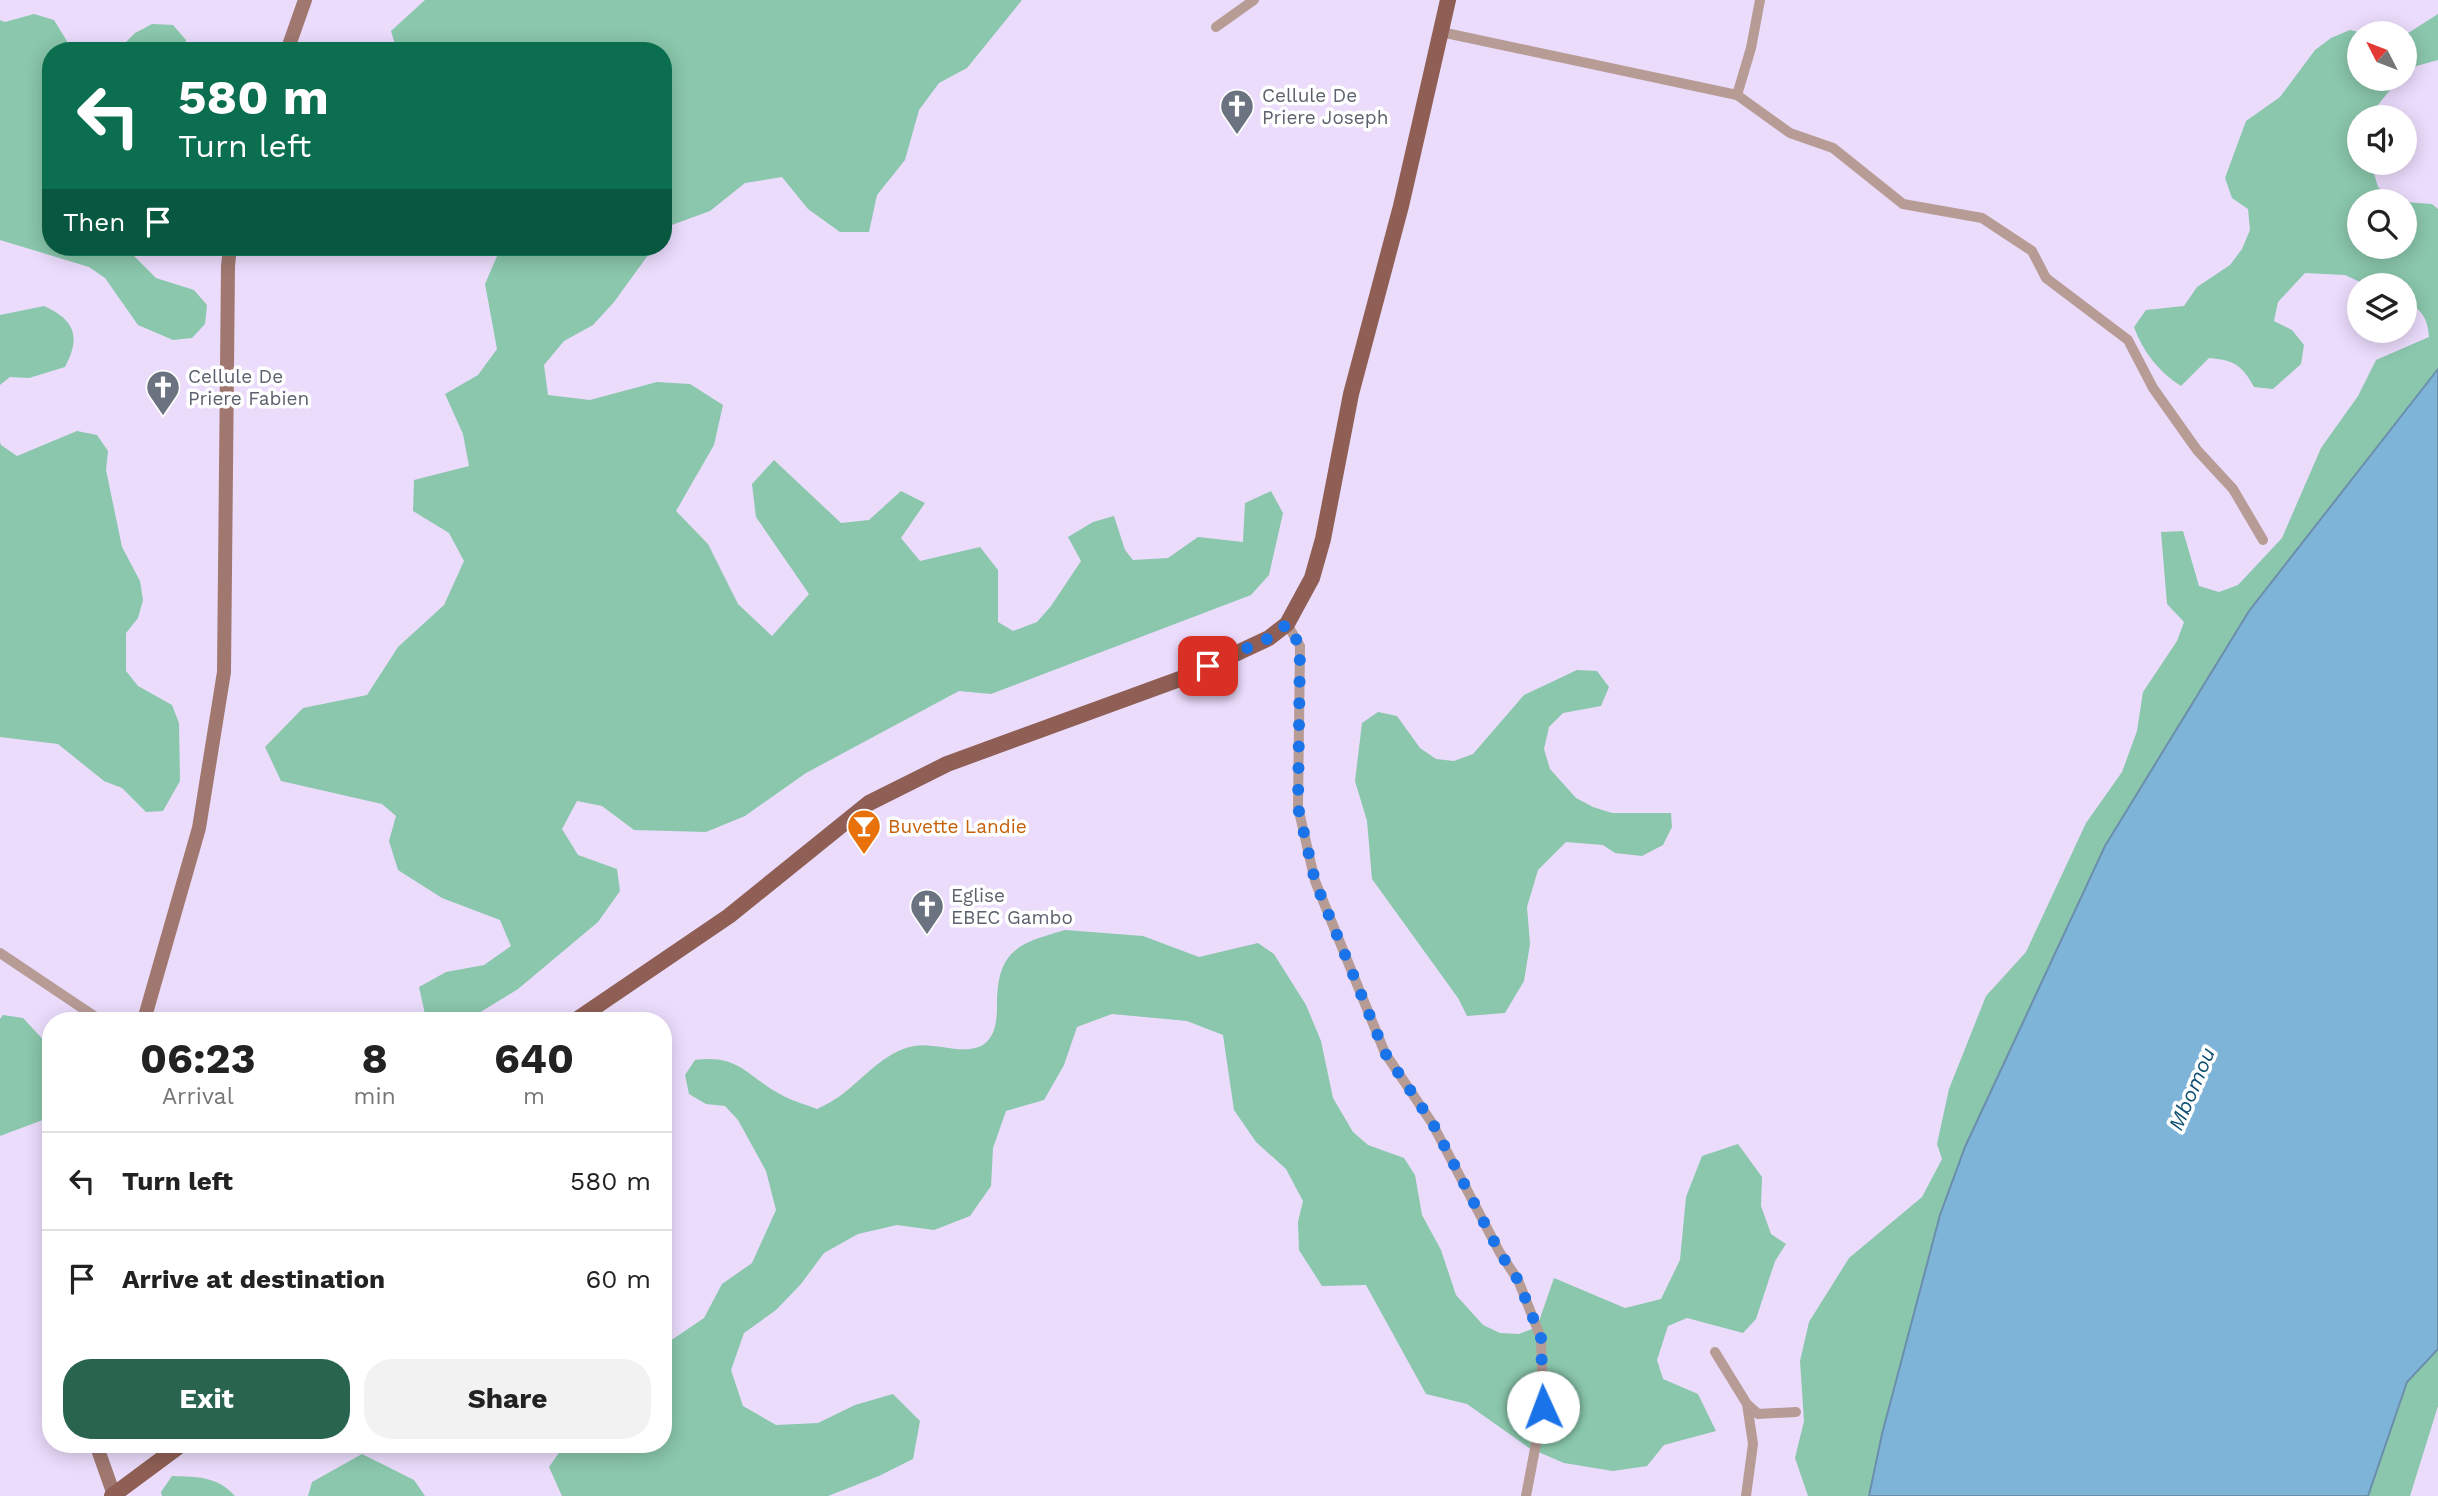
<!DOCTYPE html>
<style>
body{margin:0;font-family:"Work Sans",sans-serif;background:#f2f2f2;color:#222;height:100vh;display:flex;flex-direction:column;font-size:26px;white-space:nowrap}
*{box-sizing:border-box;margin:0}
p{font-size:23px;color:#767676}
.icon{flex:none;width:38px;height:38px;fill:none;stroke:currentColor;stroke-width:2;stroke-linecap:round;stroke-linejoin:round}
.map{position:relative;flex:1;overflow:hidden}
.drawer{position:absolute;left:42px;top:1012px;width:630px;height:441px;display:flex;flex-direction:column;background:#fff;border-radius:28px;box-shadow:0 4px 18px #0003}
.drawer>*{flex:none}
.banner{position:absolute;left:42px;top:42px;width:630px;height:214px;border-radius:28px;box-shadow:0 4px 18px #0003;background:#0b6e4f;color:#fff;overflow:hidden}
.needle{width:46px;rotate:312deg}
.controls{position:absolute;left:2347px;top:21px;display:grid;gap:14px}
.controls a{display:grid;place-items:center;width:70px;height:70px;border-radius:50%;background:#fff;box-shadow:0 4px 18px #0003;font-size:35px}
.pin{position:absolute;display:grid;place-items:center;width:60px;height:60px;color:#fff;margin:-30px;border-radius:14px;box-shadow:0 4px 10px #0006}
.me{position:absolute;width:77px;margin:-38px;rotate:358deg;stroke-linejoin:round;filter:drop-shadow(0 0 5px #0008)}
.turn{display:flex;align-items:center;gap:24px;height:147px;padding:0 21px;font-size:32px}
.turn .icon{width:91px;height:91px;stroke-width:2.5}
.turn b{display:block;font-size:49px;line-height:60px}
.then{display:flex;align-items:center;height:66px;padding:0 21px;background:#0003;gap:14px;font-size:26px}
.eta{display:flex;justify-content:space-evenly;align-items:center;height:119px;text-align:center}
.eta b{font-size:42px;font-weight:700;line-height:49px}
.button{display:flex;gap:14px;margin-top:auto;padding:14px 21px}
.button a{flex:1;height:80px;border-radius:28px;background:#28644e;color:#fff;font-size:28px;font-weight:700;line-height:80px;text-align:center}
.button a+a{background:#f2f2f2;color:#222}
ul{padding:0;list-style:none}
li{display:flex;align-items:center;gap:21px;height:98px;padding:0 21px;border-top:2px solid #e0e0e0}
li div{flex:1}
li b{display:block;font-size:26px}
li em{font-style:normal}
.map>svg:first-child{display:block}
</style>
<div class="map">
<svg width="2438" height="1496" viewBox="0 0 2438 1496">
<rect width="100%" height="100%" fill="#ebdcfc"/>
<!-- green -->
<path fill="#8ac7ac" d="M425,0H1022L967,68L939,83L919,110L905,160L877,195L869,232H840L808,209L782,177L745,183L710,211L669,226L663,234V51H397L391,31Z
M34,14L54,20L73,51H51V247H125L156,278L194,290L207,305L205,324L192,338L173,340L138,325L105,278L89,267L0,240V20L5,22Z
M2438,14V60L2409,68L2405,73V35Z
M152,24L173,25L186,40L184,51H117L135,33Z
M2350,30L2364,33H2359V79H2399L2373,111L2371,117H2359V163H2371L2378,187L2395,201H2359V247H2404L2405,202L2432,204L2438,209V369L2249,611L2105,846L1965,1147L1940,1214L1882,1434L1869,1496H1808L1795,1458L1804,1421L1800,1361L1809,1322L1849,1258L1922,1197L1942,1159L1937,1144L1949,1089L1986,996L2026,952L2086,823L2122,772L2137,731L2143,692L2177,641L2184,622L2167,604L2161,532L2183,531L2199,586L2219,592L2238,585L2282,538L2321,448L2358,396L2376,360L2429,337C2428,319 2422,309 2405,301L2404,285H2367L2345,275L2305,273L2278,302L2274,321L2292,330L2304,345L2301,364L2273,389L2254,387C2242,365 2234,360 2209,358L2181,386C2159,372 2143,352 2134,327L2146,310L2184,306L2197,287L2230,265L2242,249L2250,230L2248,209L2232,198L2225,178L2246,121L2280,97L2315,50L2331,38Z
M501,247H654L614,302L593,325L564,341L544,365L548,395L590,400L657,382L690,384L723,405L714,445L676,511L708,544L738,604L772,636L809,594L756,517L752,484L774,460L841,523L869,520L901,491L925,503L901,538L920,561L980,547L998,570V622L1013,631L1037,622L1051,606L1081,561L1068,537L1093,522L1114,516L1125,550L1133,560L1168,558L1198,537L1243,542L1245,503L1271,491L1283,513L1269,575L1251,595L991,694L959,691L806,773L745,816L706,832L634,830L602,806L577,801L562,829L578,855L617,869L620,891L598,922L518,989L474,1016L425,1014L419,987L446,972L484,965L511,946L500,920L442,898L398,870L389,841L396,816L382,804L281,781L265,747L303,708L367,695L398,647L444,605L464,561L449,533L413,511L414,480L469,466L463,434L445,394L478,375L497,349L485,284Z
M44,306C75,320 81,337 65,367L29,378L10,377L0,385V315Z
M77,431L97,435L108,451L106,470L122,547L140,581L143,600L138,618L126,633V671L138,686L172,705L179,723L180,781L163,811L146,812L122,788L104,781L58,744L0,737V442L1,445L17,456Z
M1577,670L1597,671L1609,687L1601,706L1563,713L1549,727L1544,749L1550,769L1576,798L1593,807L1612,813H1671L1672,827L1663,845L1642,856L1615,853L1603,845L1566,842L1538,870L1527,907L1530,944L1524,981L1505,1013L1467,1016L1458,998L1372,879L1367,821L1355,781L1362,723L1378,712L1397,716L1420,748L1436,759L1454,761L1473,754L1524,695Z
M1065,930L1143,936L1199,957L1258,943L1274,954L1306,1005L1321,1041L1333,1098L1353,1132L1368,1145L1404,1158L1415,1175L1422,1215L1441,1250L1456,1295L1483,1325L1500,1333L1519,1334L1537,1327L1554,1278L1625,1308L1661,1299L1680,1260L1686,1197L1702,1156L1738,1144L1762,1177L1761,1206L1771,1234L1786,1244L1775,1261L1756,1319L1743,1333L1687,1318L1668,1326L1657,1360L1663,1379L1698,1394L1716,1431L1664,1445L1647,1466L1613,1471L1564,1463L1529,1448L1467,1404L1426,1394L1366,1285L1322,1286L1299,1250L1298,1222L1303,1201L1286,1169L1256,1142L1234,1110L1223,1035L1187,1021L1112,1014L1077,1027L1064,1065L1044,1100L1006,1111L993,1148L991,1186L970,1216L934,1230L897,1225L858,1234L824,1253L801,1284L776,1310L744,1333L731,1370L743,1406L776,1425L818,1423L855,1405L893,1394L920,1421L913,1459L879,1476L828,1496H562L549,1467L565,1444H663V1340L673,1339L704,1318L722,1284L752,1263L776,1210L766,1171L738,1120L725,1106L706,1104L689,1094L685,1075L695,1060C739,1054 745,1075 780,1094C791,1101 805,1104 817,1109C825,1105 833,1101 840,1096C863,1079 885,1051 914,1046C937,1041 974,1061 990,1038C997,1028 997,1014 997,1002C998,949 1020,943 1065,930Z
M3,1015L23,1018L51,1048V1112L48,1118L0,1136V1019Z
M2438,1349V1406L2410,1496H2368L2407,1382Z
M362,1454L414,1480L425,1496H308L312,1482Z
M172,1476C198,1477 217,1476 235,1496H162L161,1492Z"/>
<!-- water -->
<path fill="#7fb4d9" stroke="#6b8eac" stroke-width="2" d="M2438,369V1349L2407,1382L2368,1496H1869L1882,1434L1940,1215L1965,1147L2105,846L2249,611Z"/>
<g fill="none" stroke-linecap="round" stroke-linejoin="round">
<!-- street -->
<path stroke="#b79b95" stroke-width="10" d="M1216,27L1254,0
M1441,32L1737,95L1790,133L1833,148L1903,204L1982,218L2032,251L2046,278L2128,340L2153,388L2197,450L2233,489L2263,540
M1737,95L1751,48L1760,0
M1287,624L1300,646L1298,807L1315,881L1385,1053L1432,1123L1500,1253L1518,1280L1541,1338L1543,1407L1526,1496
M0,953L100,1020
M1715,1352L1747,1404L1758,1414L1796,1412
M1746,1496L1753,1444L1747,1404"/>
<!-- secondary -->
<path stroke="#a07870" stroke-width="14" d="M287,51L305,0
M144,1020L199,828L224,672L228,266L230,247
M96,1444L114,1495"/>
<!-- primary -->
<path stroke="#8f5f55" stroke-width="16" d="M576,1020L729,916L869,803L947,764L1188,676L1269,638L1287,624L1312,578L1323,539L1351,394L1401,206L1448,0
M112,1496L182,1444"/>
</g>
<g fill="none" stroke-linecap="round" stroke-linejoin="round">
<!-- route -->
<path stroke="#1a73e8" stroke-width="12" stroke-dasharray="0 21.6" d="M1208,666L1269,638L1287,624L1300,646L1298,807L1315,881L1385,1053L1433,1124L1500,1253L1518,1280L1541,1338L1543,1407"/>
</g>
<!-- icons -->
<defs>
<g id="church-pin" transform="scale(1.75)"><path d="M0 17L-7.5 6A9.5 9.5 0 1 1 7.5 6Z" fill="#6b7280" stroke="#fff"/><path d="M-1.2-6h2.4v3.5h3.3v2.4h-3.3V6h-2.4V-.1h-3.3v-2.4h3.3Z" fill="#fff"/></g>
<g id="bar-pin" transform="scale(1.75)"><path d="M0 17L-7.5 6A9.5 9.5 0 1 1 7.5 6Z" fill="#e8710a" stroke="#fff"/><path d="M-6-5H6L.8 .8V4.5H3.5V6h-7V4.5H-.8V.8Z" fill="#fff"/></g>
</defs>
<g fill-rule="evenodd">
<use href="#church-pin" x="1237" y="106"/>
<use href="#church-pin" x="163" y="387"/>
<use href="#bar-pin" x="864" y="826"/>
<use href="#church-pin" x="927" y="906"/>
</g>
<g text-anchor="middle" stroke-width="7" stroke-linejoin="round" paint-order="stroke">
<!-- worship labels -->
<g font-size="19" fill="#5b616d" stroke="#fff" text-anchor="start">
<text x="1262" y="102">Cellule De<tspan x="1262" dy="22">Priere Joseph</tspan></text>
<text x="188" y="383">Cellule De<tspan x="188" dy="22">Priere Fabien</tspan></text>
<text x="951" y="902">Eglise<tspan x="951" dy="22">EBEC Gambo</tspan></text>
</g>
<!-- food labels -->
<g font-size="19" fill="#c56008" stroke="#fff" text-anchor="start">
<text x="888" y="833">Buvette Landie</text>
</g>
<!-- water labels -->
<g font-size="21" font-style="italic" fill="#0f4f72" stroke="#fff">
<text transform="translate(2192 1089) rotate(-67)" y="7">Mbomou</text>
</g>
</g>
</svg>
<div class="controls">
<a><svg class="needle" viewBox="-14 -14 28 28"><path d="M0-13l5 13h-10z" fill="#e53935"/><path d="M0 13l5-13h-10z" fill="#767676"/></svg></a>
<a><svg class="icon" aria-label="sound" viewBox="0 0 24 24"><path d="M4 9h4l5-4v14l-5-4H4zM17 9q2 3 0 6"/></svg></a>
<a><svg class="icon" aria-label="search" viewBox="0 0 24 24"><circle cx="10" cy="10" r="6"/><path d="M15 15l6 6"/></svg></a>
<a><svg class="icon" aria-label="layers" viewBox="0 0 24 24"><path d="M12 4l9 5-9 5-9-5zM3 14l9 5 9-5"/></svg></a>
</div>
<div class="pin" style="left:1208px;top:666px;background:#d93025"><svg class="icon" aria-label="arrive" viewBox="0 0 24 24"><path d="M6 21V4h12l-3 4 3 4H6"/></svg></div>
<svg class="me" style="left:1543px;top:1407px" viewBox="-20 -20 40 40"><circle r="19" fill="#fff"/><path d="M0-13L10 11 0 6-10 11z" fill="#1a73e8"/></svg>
<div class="banner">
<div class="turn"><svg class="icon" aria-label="left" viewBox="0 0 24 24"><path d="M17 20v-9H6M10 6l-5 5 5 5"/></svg><div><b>580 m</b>Turn left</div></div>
<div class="then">Then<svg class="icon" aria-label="arrive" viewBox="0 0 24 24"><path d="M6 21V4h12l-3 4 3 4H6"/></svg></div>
</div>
<section class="drawer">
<div class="eta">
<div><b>06:23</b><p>Arrival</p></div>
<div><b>8</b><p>min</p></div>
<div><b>640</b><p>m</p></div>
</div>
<ul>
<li><svg class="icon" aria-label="left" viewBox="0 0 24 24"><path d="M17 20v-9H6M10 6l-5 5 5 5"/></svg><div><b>Turn left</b></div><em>580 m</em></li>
<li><svg class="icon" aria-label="arrive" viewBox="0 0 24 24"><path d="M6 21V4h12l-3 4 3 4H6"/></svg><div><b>Arrive at destination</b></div><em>60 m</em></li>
</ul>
<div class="button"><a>Exit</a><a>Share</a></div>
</section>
</div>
